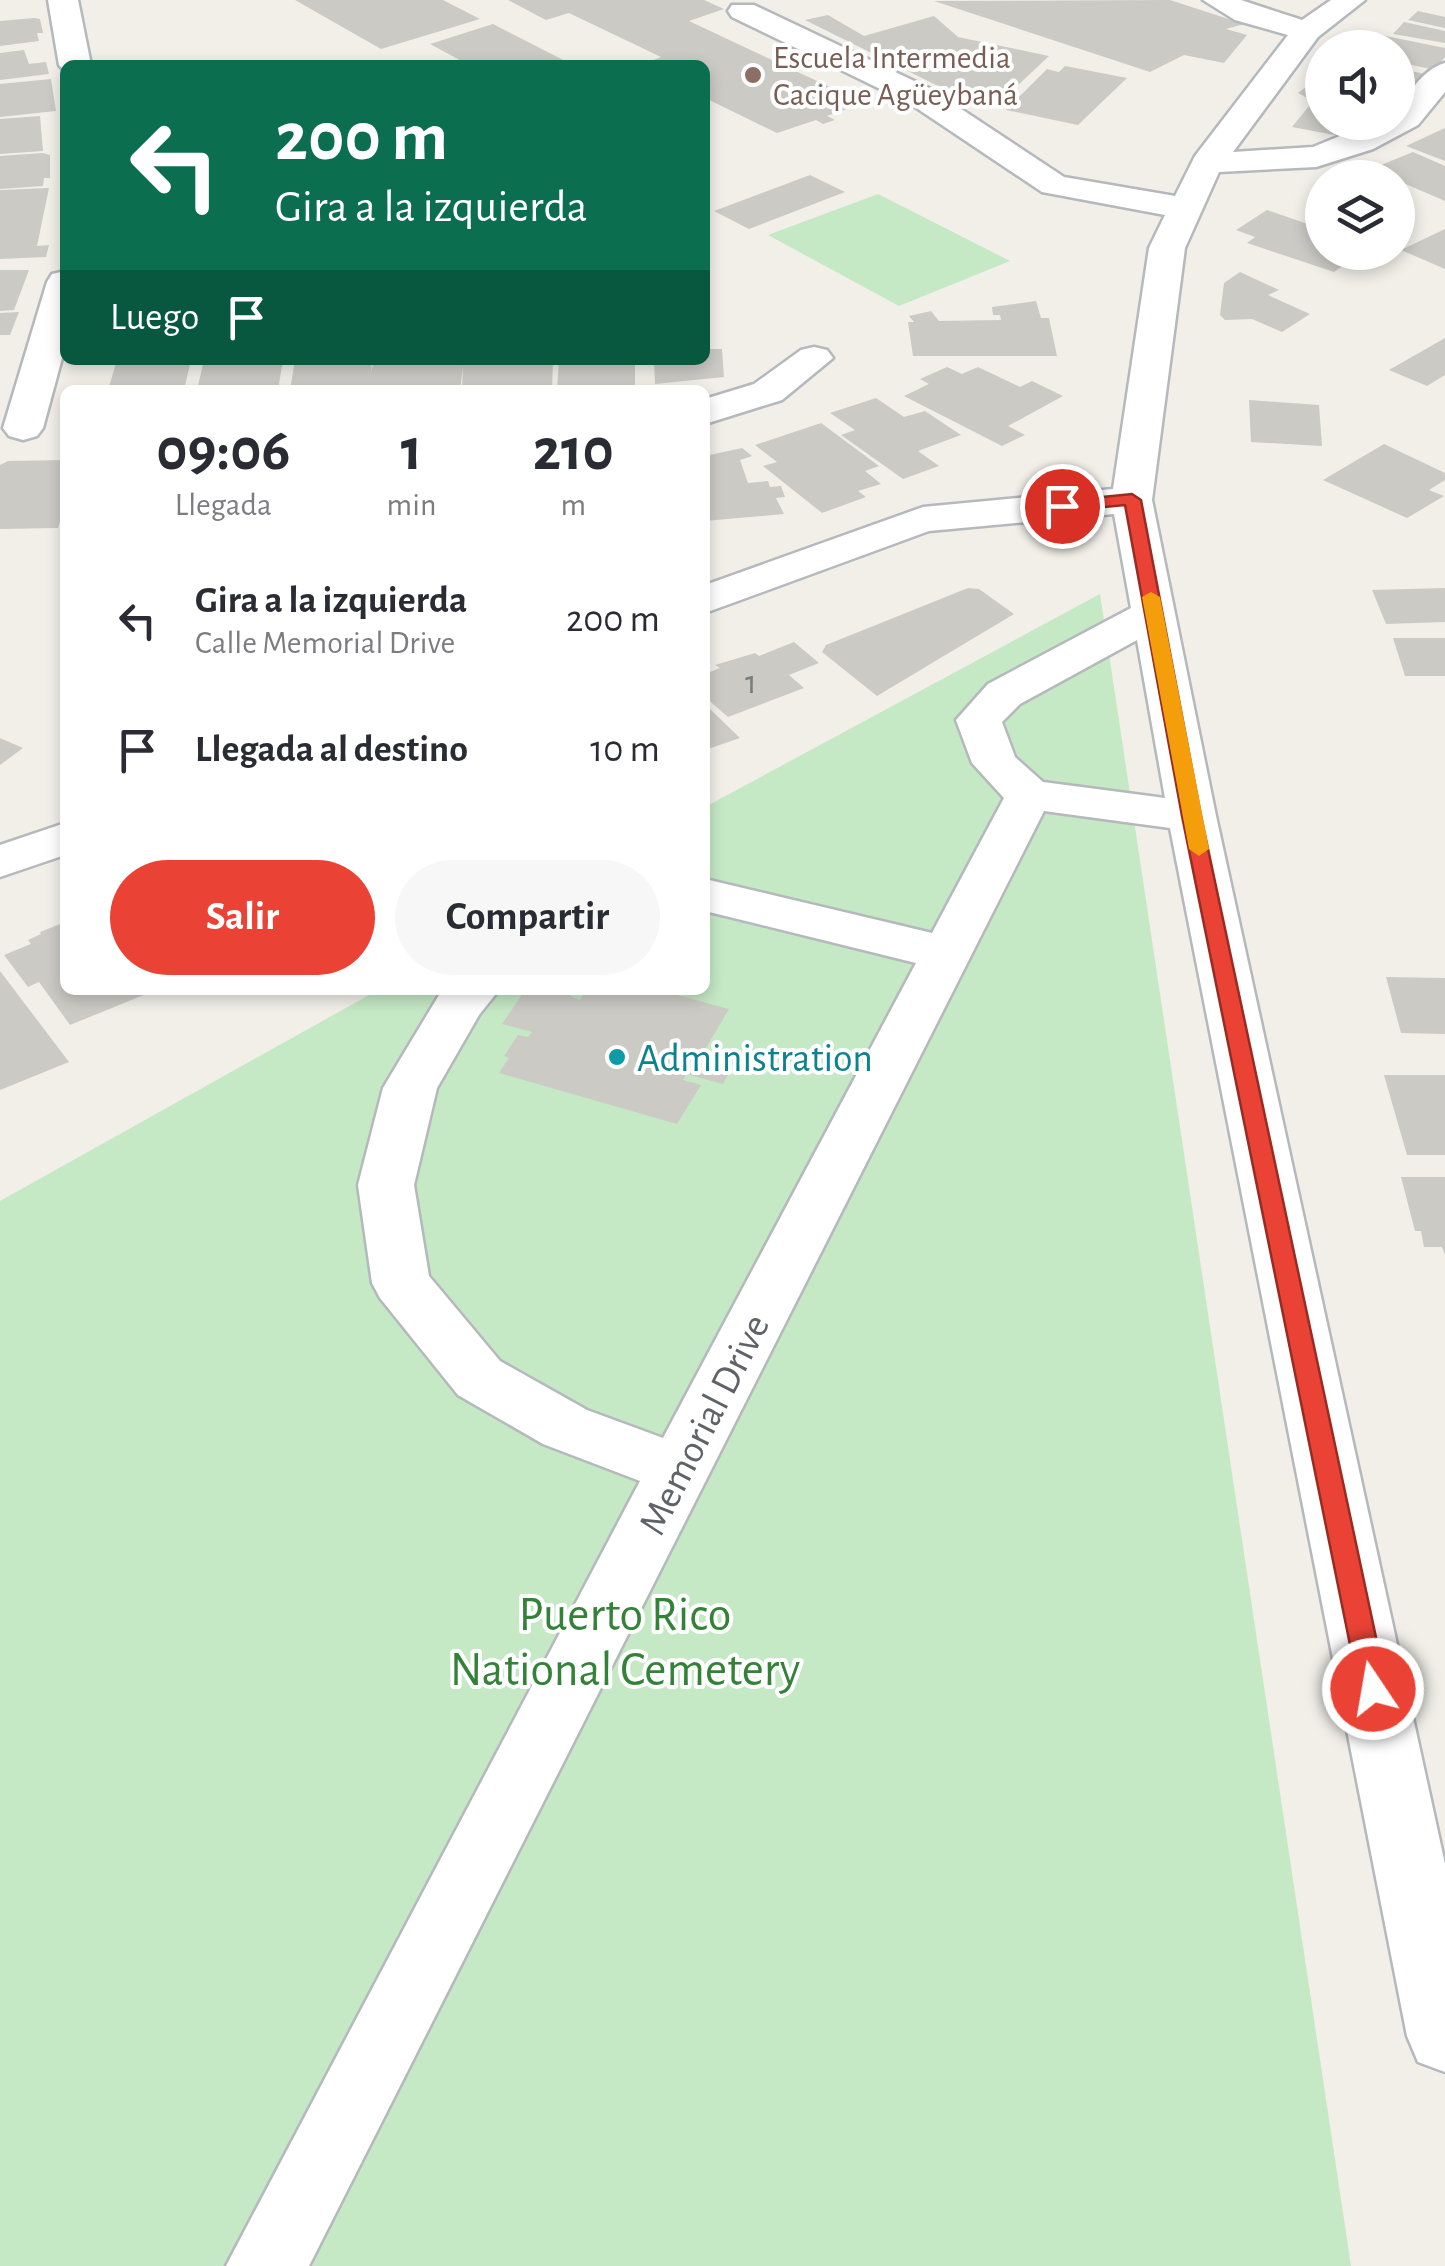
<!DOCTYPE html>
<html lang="es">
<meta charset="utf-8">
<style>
body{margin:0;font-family:"Alegreya Sans",sans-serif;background:#f7f7f7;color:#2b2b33;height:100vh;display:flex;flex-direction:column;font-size:38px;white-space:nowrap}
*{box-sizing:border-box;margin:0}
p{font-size:32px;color:#7c7c81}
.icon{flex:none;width:55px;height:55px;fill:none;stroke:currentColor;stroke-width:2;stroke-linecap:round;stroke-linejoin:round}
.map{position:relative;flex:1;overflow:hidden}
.details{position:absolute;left:60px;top:385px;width:650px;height:610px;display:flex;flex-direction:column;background:#fff;border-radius:15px;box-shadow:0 5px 15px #0003}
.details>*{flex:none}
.hud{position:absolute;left:60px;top:60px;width:650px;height:305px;border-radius:15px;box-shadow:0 5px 15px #0003;background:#0b6e4f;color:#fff;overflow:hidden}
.buttons{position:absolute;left:1305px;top:30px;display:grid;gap:20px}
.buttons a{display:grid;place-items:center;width:110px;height:110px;border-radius:50%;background:#fff;box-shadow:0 5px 15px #0003;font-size:50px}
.pin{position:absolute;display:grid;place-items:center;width:85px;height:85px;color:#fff;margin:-42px;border:5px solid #fff;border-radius:50%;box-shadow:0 2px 10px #0007}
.me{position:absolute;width:110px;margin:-55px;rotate:348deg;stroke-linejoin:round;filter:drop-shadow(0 0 8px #0008)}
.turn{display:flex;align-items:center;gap:35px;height:210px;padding:0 50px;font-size:45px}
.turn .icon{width:130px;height:130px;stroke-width:2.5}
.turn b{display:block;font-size:70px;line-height:85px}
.then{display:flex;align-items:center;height:95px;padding:0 50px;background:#0003;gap:20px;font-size:38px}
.eta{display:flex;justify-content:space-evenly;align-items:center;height:170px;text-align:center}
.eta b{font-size:60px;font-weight:700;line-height:70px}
.action{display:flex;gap:20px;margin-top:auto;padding:20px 50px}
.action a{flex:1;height:115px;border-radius:60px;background:#ea4335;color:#fff;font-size:40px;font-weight:700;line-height:115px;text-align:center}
.action a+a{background:#f7f7f7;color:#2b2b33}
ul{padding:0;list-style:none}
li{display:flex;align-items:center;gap:30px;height:130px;padding:0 50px}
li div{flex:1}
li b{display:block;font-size:38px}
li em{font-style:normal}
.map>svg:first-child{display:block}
</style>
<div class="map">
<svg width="1445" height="2266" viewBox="0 0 1445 2266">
<rect width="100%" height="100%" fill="#f1efe8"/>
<!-- green -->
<path fill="#c5e8c5" d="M878,194L1010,261L899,306L768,235Z
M1100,594L1351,2266H0V1201L378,990H705V807Z"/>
<!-- building -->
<path fill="#cccac5" d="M295,0H443L480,19L381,49Z
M508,0H704L724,9L689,21L864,103L827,116L835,120L823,124L816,120L777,133L705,98V65H642L661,57L569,13L546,20Z
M1170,0L1244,24L1226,29L1247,35L1224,63L1184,55L1150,72L934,1Z
M1418,11L1445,17V28L1408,20Z
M828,15L864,36L934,16L958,37L1049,56L1000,102L936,85L805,20Z
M34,18L40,19L43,33H37L39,41L0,46V21Z
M1404,22L1445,31V43L1393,34Z
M493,24L573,65H469L430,44Z
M1366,32L1445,48V57L1435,70L1398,62V48H1353Z
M24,50L29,64L46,62L49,74L0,80V53Z
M1065,66L1127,78L1078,125L1006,110L1047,69L1059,72Z
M1406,70L1425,74L1423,86L1411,95L1398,91V76Z
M1322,74V122H1357L1345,137L1292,127L1313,101L1298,93Z
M51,79L56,111L0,117V84Z
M40,116L43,151L0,154V119Z
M1445,128V161L1406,146Z
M1413,152L1445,166V201L1371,169Z
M43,153L50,155V178H44L43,186L0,189V156Z
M810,175L845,192L749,229L714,211Z
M49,188L37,246L49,245L46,257L0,259V190Z
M1267,210L1322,229V252H1363L1334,272L1247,243L1255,237L1236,230Z
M1445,229V269L1401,250Z
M0,270H29L14,310L0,311Z
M1240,272L1279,290L1268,295L1310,314L1282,332L1252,319L1225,320L1220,315L1224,283Z
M1036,301L1041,318H1049L1057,356H913L908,322H914L909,316L931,311L939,321L1001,320L1000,315H993L992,307Z
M19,312L10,335H0V313Z
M1445,338V375L1427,386L1389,370Z
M705,349H722L724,377L655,384L654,360H705Z
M117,360H191L184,390H108Z
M204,360H283L278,390H197Z
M295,360H372L371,372L374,360H553L552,390H462L463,366L460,390H290Z
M559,360H635V390H557Z
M947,367L962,374L978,367L1020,387L1032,381L1063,396L1008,426L1025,435L1002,446L904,396L929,384L920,379Z
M876,398L904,417L925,411L961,435L918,451L939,466L903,479L841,435L855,430L830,413Z
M1249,400L1319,405L1322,446L1251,442Z
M821,423L879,466L865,471L881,484L858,491L866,497L822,513L763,466L777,462L755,445Z
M1384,444L1445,473V480L1429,490L1444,496L1407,518L1323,480Z
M742,448L752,456L740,460L748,483L768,481L770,487L781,486L785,497L776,498L784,514L705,521V456Z
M65,460V506L58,528L0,529V465L8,461Z
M968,588L979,589L1014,614L877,696L822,652L826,645Z
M1445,588V622L1386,624L1372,590Z
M1393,638H1445V676H1405Z
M794,642L819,663L789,675L804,688L728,717L705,697V674L720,668L715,665L755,653L759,656Z
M705,704L711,710L740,738L705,750Z
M0,738L23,748L0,765Z
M65,922V990H156L70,1025L39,982L28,987L4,955L31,944L28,940L41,934L40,932Z
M0,971L69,1062L0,1090Z
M1386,977L1445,978V1034L1401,1033Z
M525,990H575L570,996L580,1000L586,990H659L729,1009L704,1051L736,1059L723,1084L686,1074L683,1080L701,1085L677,1124L499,1073L509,1058L504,1056L518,1035L528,1037L532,1032L502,1024Z
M1384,1075H1445V1155H1407Z
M1401,1177H1445V1255L1442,1247H1424L1421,1231H1415Z"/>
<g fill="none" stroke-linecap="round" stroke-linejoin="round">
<!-- minor casing -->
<g stroke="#b5b8bc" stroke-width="5">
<path id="minor" d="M48,0H78L91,65H65V72L59,65Z
M1203,0H1241L1302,20L1331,0H1365L1318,37L1233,152L1313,147L1374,122H1398C1398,102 1424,68 1445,63V92L1418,125L1373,149L1316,167L1219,172L1185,248L1152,500L1216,816L1445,1864V2072L1418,2062L1407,2036L1170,828L1044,811L309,2266H226L640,1481L543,1444L458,1395L380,1298L372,1283L358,1185L383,1088L442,990H499L479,1015L437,1088L414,1185L429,1276L500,1361L587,1410L663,1438L916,963L705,911V879L932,933L1004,798L972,763L956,720L988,684L1131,608L1114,514L929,531L705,613V585L923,507L1113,489L1149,248L1165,215L1042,192L909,103L732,17L728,11L732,5H754L931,89L1064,177L1175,196L1195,156L1288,35L1235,20ZM1137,640L1165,798L1043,782L1015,757L1002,722L1020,704Z
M65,271V347L43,428L37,436L23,440L9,436L3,428L47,282L52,274Z
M814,347L827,350L833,358L782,400L705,424V399L754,384L801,350Z
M65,823V855L0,877V845Z"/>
</g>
<!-- minor -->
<use href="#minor" fill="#fff" fill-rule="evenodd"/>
</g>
<!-- route -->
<path fill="#ea4335" stroke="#982c22" stroke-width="2.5" d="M1132,494L1141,500L1201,816L1387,1689L1383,1698L1373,1701L1363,1698L1359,1689L1182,816L1125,505L1062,511L1054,506L1062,501Z"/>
<!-- slow -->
<path fill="#f59e0b" d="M1151,592L1160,597L1209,849L1199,856L1189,849L1142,597Z"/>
<!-- markers -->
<circle fill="#8d6e63" stroke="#fff" stroke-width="4" cx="753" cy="75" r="10"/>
<circle fill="#0f9aa8" stroke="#fff" stroke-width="4" cx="617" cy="1057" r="10"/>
<g text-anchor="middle" stroke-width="8" stroke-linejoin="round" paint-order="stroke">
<!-- far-education labels -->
<g font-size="32" fill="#785e54" stroke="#fff" text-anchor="start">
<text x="773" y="68">Escuela Intermedia<tspan x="773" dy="37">Cacique Agüeybaná</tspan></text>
</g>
<!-- number labels -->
<g font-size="35" fill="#7a7d7f">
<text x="751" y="693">1</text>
</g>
<!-- culture labels -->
<g font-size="40" fill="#0d838f" stroke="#fff" text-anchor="start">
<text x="637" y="1071">Administration</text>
</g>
<!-- street labels -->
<g font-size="40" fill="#5f6368" stroke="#fff">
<text transform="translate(703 1424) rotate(-63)" y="14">Memorial Drive</text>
</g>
<!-- near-park labels -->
<g font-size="48" fill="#348238" stroke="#fff">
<text x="625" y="1630">Puerto Rico<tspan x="625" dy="55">National Cemetery</tspan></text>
</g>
</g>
</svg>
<div class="buttons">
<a><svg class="icon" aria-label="sound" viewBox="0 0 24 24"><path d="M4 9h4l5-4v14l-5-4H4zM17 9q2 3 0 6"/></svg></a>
<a><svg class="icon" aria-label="layers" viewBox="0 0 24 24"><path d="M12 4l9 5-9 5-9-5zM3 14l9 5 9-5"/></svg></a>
</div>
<div class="pin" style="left:1062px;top:506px;background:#d93025"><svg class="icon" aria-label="arrive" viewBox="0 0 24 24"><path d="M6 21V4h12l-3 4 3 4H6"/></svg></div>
<svg class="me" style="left:1373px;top:1689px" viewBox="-20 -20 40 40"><circle r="17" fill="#ea4335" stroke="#fff" stroke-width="3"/><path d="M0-11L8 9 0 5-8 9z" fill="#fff"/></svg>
<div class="hud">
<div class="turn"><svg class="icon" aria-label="left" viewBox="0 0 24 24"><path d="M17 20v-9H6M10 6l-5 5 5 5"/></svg><div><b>200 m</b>Gira a la izquierda</div></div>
<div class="then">Luego<svg class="icon" aria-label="arrive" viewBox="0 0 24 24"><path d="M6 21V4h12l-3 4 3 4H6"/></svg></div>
</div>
<section class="details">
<div class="eta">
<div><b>09:06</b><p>Llegada</p></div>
<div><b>1</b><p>min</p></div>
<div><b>210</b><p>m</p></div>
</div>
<ul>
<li><svg class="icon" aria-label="left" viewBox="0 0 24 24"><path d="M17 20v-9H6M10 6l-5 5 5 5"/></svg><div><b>Gira a la izquierda</b><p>Calle Memorial Drive</p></div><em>200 m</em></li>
<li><svg class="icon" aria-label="arrive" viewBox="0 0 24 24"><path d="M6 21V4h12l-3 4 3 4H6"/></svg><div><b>Llegada al destino</b></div><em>10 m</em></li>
</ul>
<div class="action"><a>Salir</a><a>Compartir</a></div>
</section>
</div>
